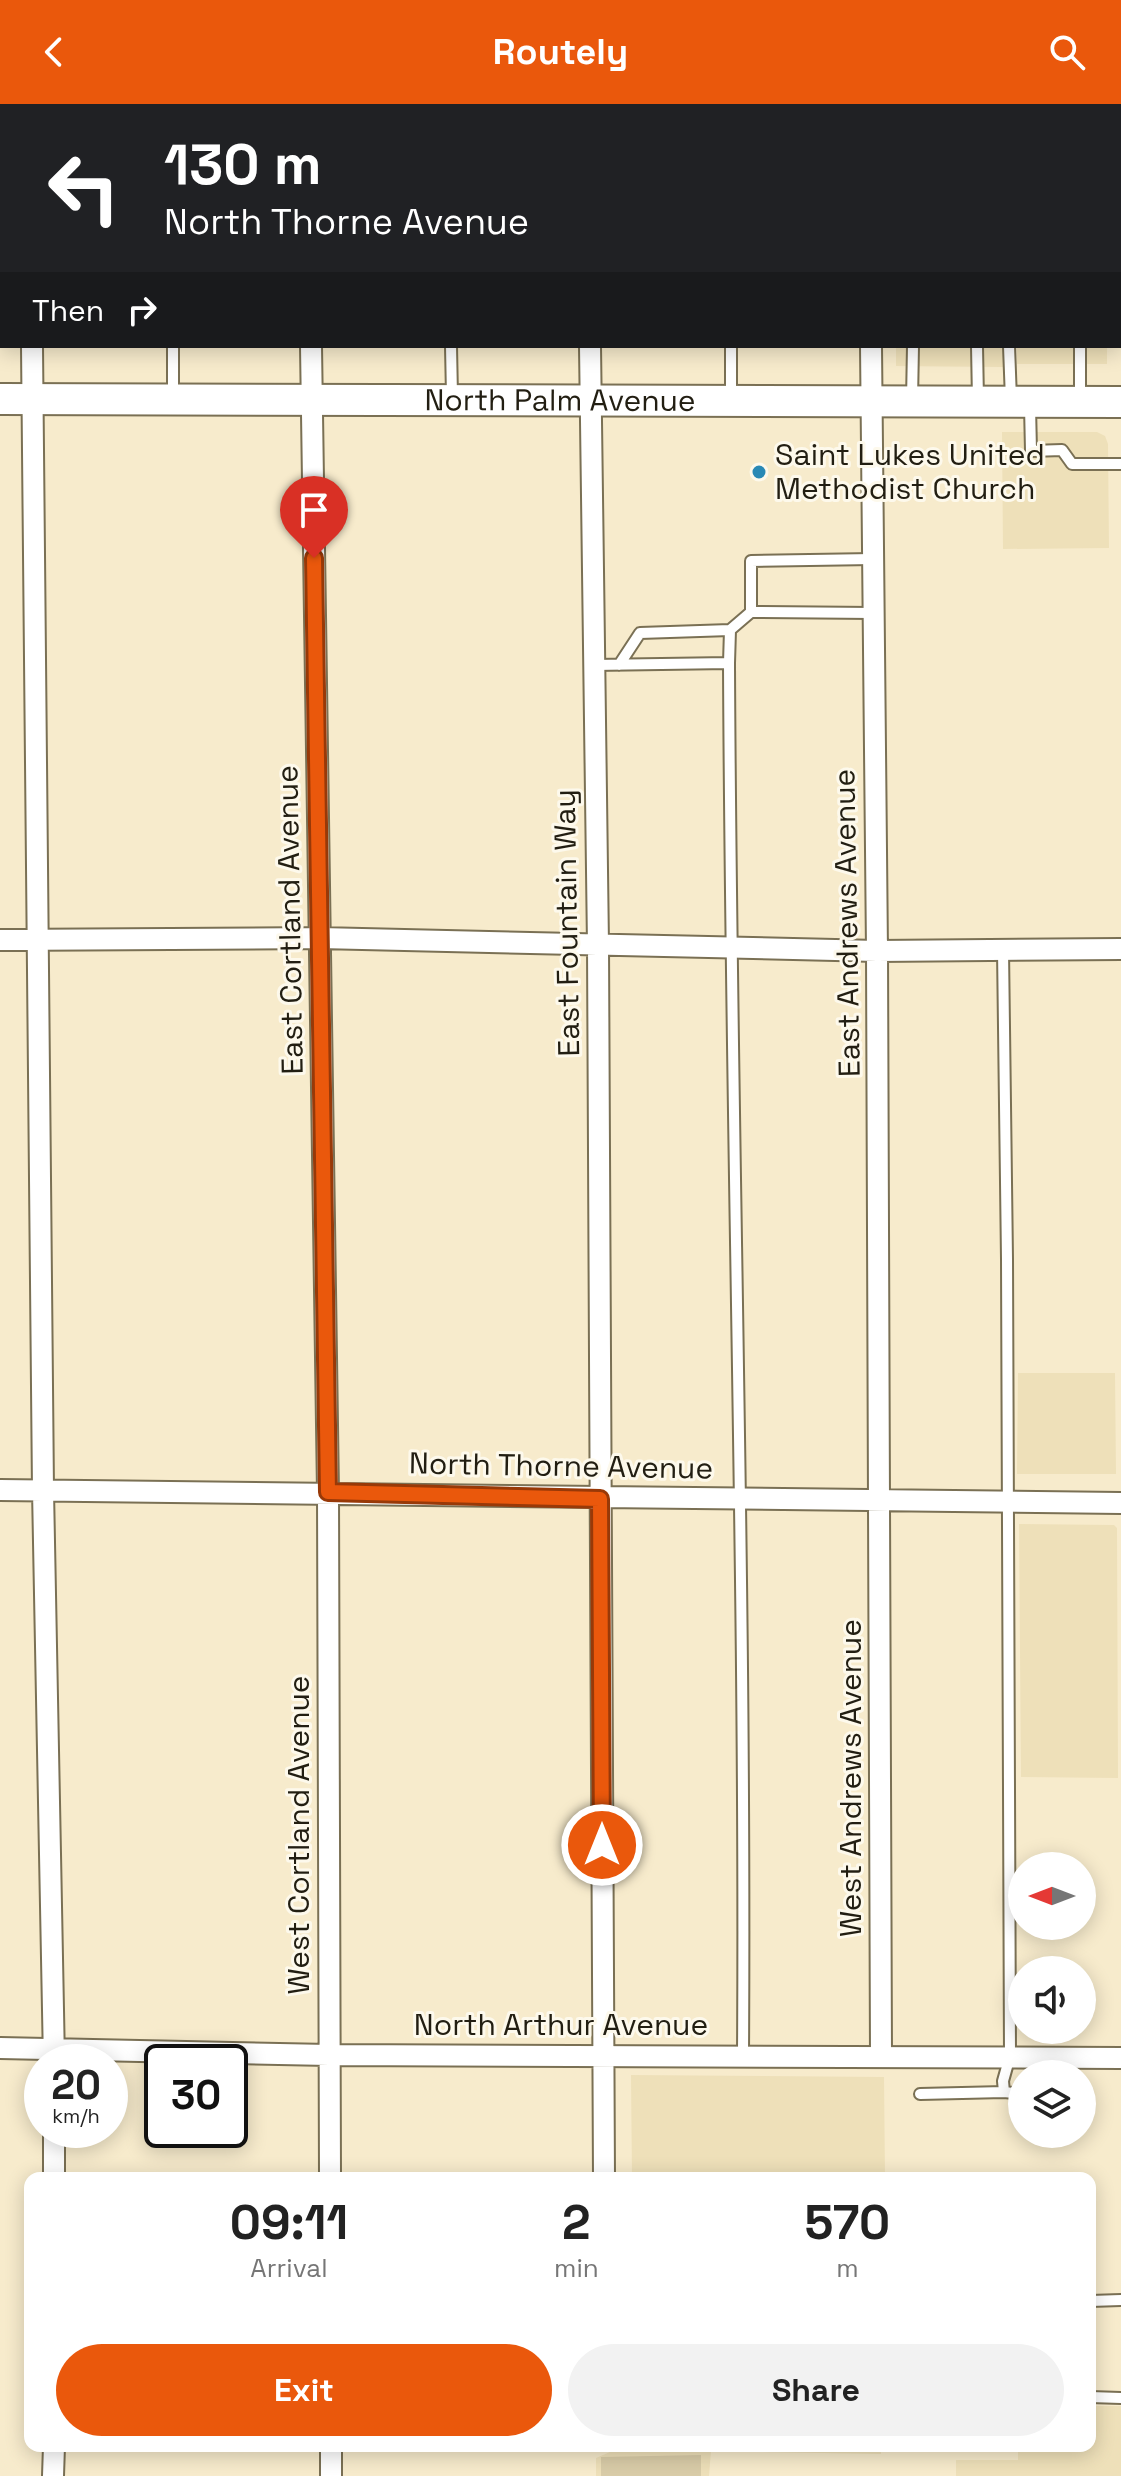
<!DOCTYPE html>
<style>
body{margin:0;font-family:"Space Grotesk",sans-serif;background:#f2f2f2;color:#222;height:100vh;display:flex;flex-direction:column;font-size:30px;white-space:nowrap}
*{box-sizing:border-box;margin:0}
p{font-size:26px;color:#767676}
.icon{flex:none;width:44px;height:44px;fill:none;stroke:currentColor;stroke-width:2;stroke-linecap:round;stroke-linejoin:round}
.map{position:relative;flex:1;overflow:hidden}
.details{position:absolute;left:24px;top:2068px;width:1072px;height:280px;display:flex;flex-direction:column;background:#fff;border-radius:16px;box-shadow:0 4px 20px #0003}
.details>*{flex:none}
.top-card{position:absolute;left:0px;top:0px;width:1122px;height:244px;box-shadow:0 4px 20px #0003;background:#202124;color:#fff;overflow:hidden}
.needle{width:52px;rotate:270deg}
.fabs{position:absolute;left:1008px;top:1748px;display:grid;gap:16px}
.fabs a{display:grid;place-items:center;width:88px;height:88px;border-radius:50%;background:#fff;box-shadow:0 4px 20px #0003;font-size:40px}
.speed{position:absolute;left:24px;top:1940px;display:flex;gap:16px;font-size:40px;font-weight:700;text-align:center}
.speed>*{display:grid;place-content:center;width:104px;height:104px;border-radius:50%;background:#fff;box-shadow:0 4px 20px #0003;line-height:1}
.speed small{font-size:20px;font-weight:400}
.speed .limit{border:4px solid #111;border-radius:12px;background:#fff;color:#111}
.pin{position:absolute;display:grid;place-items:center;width:68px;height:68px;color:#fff;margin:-82px -34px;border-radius:50% 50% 50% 0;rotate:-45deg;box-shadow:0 0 8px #0007}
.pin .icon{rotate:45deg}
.me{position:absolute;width:88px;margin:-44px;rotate:0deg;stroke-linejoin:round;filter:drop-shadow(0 0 6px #0008)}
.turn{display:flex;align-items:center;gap:28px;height:168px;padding:0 32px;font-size:36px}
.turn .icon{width:104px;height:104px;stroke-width:2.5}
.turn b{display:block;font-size:56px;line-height:68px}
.then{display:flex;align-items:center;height:76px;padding:0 32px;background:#0003;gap:16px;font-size:30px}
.eta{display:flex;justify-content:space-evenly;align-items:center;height:136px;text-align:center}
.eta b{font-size:48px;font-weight:700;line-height:56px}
.action{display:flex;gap:16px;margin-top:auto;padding:16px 32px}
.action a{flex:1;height:92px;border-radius:48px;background:#ea580c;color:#fff;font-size:32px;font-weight:700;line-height:92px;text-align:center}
.action a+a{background:#f2f2f2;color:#222}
header{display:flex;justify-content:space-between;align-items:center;height:104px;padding:0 32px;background:#ea580c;color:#fff;font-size:36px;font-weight:700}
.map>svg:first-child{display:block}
</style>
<header><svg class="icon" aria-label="back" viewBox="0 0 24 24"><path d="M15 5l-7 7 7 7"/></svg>Routely<svg class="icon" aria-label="search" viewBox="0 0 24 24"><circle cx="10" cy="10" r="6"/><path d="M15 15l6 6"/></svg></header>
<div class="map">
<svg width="1121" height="2372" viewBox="0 0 1121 2372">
<rect width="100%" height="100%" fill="#f7ebcc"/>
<!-- built -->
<path fill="#eee0b9" d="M896,242H1003L1004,263L896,262Z
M1017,242H1107V260H1017Z
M1002,328H1097L1105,332L1108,340L1109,444L1003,445Z
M1018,1269H1115L1116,1370H1017Z
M1019,1420L1114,1421L1117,1424L1118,1674L1021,1673Z
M631,1971L884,1973L885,2074H632Z
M1090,2302H1121V2372H956V2356H1018V2342H1090Z
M624,2342H881V2350L711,2347L709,2372H596V2354Z"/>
<!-- green -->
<path fill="#d9cca8" d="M701,2351V2372H601V2353Z"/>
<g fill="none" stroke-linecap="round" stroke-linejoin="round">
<!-- service casing -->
<g stroke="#7a7054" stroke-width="14">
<path id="service" d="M171,0V2
M449,0V2
M729,0V2
M1008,0V2
M1120,35H1121
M1120,230H1121
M173,242V292
M451,242L452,292
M731,242V295
M977,242L978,296
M1009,242L1011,296
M1080,242V296
M912,296L913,242
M1030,302L1031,347L1062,346L1072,360H1121
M873,455L751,457V508L873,509
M730,526L751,508
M729,559C731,1023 746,1487 743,1951
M594,561L729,559L730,526L640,529L619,561
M1003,846L1007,1155L1010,1952L1003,1977L1004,1988L1022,1990
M920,1990L1004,1988
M1090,2197L1121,2196
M1090,2293L1121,2294"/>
</g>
<!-- minor casing -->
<g stroke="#7a7054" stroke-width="24">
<path id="minor" d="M30,0V2
M309,0V2
M590,0V2
M869,0V2
M32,242L43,1386L54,1958
M311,242L328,1388L330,2074
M590,242L598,841L604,2074
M871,242L877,847L881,1952
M0,836L320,834L877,847L1121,845
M0,1386L1121,1399
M0,1944L329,1951L1121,1954
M54,2074V2026
M331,2342V2372
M53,2372L54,2342"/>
</g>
<!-- secondary casing -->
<g stroke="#7a7054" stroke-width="34">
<g id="secondary">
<path id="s1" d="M0,295L1121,298"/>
</g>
</g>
<!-- service -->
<use href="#service" stroke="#fff" stroke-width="10"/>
<!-- minor -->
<use href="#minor" stroke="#fff" stroke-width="20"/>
<!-- secondary -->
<use href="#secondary" stroke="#fff" stroke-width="30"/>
</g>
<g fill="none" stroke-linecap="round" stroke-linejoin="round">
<!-- route casing -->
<g stroke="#983908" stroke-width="20">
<path id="route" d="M314,454L328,1388L600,1395L602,1741"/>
</g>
<!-- route -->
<use href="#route" stroke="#ea580c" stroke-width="14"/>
</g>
<!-- markers -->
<circle fill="#2989b5" stroke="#fdf9ec" stroke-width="3" cx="759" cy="368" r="8"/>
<g text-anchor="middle" stroke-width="6" stroke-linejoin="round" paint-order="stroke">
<!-- street labels -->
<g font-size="30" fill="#221e12" stroke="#fdf9ec">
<text dy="10" stroke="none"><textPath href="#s1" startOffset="560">North Palm Avenue</textPath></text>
<text transform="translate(290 816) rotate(-91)" y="10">East Cortland Avenue</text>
<text transform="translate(567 819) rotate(-91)" y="10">East Fountain Way</text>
<text transform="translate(847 819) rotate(-91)" y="10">East Andrews Avenue</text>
<text transform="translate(561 1362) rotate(1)" y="10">North Thorne Avenue</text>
<text transform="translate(851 1674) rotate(-90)" y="10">West Andrews Avenue</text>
<text transform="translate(299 1731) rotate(-90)" y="10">West Cortland Avenue</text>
<text x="561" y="1931">North Arthur Avenue</text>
</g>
<!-- poi labels -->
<g font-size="30" fill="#221e12" stroke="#fdf9ec" text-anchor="start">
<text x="775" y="361">Saint Lukes United<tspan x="775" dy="34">Methodist Church</tspan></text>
</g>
</g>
</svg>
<div class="fabs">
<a><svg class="needle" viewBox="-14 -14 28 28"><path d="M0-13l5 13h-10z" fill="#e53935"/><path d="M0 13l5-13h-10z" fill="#767676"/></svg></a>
<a><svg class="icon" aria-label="sound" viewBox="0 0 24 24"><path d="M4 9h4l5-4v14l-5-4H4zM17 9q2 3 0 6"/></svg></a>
<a><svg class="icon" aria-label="layers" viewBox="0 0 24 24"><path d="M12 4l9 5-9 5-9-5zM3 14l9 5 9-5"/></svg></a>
</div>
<div class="speed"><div>20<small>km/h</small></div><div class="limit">30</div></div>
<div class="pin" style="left:314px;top:454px;background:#d93025"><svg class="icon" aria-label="arrive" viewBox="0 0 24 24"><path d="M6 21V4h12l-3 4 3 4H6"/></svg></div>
<svg class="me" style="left:602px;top:1741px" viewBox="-20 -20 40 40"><circle r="17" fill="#ea580c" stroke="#fff" stroke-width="3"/><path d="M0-11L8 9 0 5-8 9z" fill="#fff"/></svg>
<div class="top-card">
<div class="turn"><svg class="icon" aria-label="left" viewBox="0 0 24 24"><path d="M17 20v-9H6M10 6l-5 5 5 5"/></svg><div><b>130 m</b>North Thorne Avenue</div></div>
<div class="then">Then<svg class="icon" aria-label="right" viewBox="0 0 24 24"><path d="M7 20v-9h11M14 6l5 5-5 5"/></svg></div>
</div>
<section class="details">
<div class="eta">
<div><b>09:11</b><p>Arrival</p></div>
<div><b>2</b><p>min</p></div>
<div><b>570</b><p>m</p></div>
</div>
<div class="action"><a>Exit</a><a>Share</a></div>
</section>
</div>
